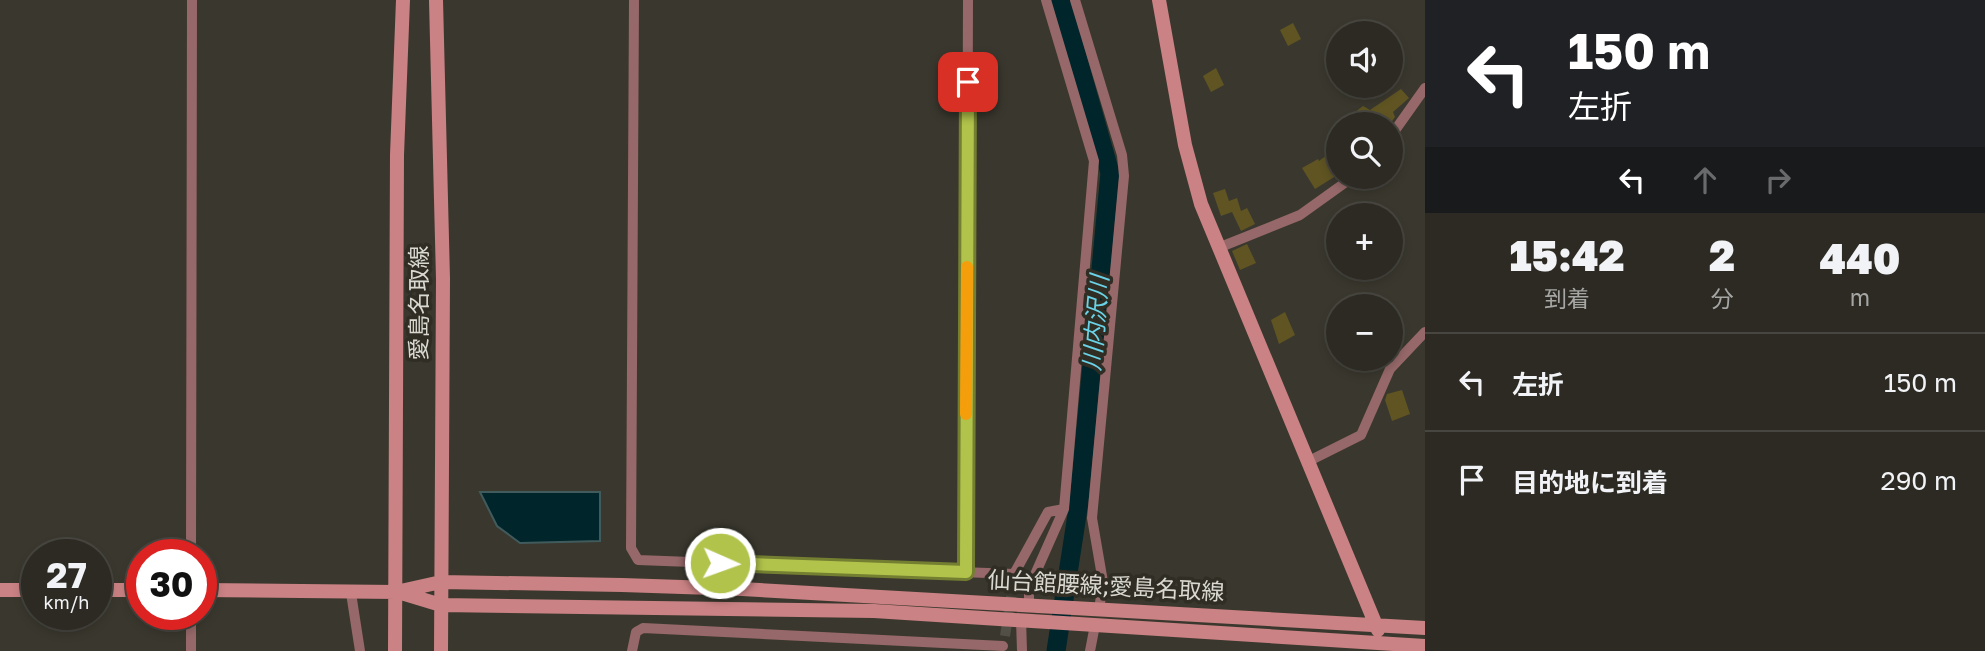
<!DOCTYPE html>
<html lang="ja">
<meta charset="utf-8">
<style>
body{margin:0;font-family:"Golos Text","Noto Sans JP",sans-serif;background:#38362f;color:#f1f3f6;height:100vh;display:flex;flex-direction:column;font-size:26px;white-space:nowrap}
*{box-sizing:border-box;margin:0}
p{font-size:23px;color:#a6a7a5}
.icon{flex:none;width:38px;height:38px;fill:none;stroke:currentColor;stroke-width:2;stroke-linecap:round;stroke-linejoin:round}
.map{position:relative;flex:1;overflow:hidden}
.drawer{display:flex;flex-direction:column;background:#2c2a22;width:560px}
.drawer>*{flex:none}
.top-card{background:#202124;color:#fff;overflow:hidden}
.buttons{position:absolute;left:1326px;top:21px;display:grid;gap:14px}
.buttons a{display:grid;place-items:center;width:77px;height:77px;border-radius:50%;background:#2c2a22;box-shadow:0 4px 10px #0003,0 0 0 2px #484640;font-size:35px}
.speed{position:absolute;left:21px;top:539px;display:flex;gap:14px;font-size:35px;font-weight:700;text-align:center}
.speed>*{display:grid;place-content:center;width:91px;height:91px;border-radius:50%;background:#2c2a22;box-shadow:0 4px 10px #0003,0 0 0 2px #484640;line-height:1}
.speed small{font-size:18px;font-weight:400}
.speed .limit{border:10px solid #d22;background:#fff;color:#111}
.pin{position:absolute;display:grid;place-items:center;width:60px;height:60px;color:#fff;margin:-30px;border-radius:14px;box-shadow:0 4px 10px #0006}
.me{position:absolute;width:77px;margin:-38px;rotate:92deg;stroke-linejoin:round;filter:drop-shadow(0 0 5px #0008)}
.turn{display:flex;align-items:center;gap:24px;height:147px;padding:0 28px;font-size:32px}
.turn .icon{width:91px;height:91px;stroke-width:2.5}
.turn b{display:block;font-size:49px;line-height:60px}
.lanes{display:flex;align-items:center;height:66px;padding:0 28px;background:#0003;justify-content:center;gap:35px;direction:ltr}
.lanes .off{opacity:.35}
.eta{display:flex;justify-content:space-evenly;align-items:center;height:119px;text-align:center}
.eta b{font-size:42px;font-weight:800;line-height:49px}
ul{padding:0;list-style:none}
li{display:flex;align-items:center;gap:21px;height:98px;padding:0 28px;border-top:2px solid #484640}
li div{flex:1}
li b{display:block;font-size:26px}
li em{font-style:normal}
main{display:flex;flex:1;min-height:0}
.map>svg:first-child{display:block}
</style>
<main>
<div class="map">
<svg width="1425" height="651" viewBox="0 0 1425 651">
<rect width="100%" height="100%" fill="#3a382e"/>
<!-- water -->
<path fill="#00252b" stroke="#415b5d" stroke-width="2" d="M480,492H600V541L520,543L497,526Z"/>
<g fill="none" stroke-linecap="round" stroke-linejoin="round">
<!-- river -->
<path stroke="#00252b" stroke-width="19" d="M1056,651L1079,502L1110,173L1061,0"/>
</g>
<!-- building -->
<path fill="#5f5422" d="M1293,23L1301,39L1288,46L1280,30Z
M1216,68L1224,85L1211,92L1203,76Z
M1401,89L1409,98L1393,112L1395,117L1390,124H1355L1350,116L1363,106L1370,110Z
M1339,146V174L1315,189L1302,168L1318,159L1319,161Z
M1225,189L1229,201L1237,198L1241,211L1247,208L1255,224L1241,231L1232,212L1221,216L1213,193Z
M1247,244L1256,263L1240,270L1232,251Z
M1285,312L1295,335L1279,344L1271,320Z
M1402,390L1410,414L1392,421L1385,400L1387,394Z"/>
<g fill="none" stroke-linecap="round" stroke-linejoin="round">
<!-- street-tunnel -->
<path stroke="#525046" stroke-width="10" stroke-dasharray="10 5" stroke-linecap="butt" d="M1005,636L1013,584"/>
<!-- street -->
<path stroke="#966869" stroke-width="10" d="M634,0L631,548L638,560L1014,574
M1075,0L1122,155L1124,176L1092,518L1103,582L1099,610
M1391,136L1425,88
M1218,248L1300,215L1353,177
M1309,461L1361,435L1390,369L1425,332
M191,555L192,0
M966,572L968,0
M1013,584L1014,574L1048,512L1064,509
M351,593L360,651
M1029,605V588L1064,509L1094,161L1046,0
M1021,619L1022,651
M191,651V614
M632,651L636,632L643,628L1003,646
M1090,651L1095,625"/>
<!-- secondary -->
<path stroke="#ca8284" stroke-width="14" d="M436,0L443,279L441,651
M1159,0L1185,145L1201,204L1378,630
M0,590H37
M96,590H142
M201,590L396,592L441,582L622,585L742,589L1425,628
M398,592L441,605L874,611L1425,646
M395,651L397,155L403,0"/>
</g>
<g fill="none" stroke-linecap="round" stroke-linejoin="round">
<!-- route casing -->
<g stroke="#747f31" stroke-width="18">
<path id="route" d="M720,563L966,572L968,82"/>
</g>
<!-- route -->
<use href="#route" stroke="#b2c34b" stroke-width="12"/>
<!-- slow -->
<path stroke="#f59e0b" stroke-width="12" d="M966,414L967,267"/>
</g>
<g text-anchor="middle" stroke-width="7" stroke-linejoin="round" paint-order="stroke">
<!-- street labels -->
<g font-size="23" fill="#d9d8d1" stroke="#302e24">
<text transform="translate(419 303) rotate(-90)" y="8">愛島名取線</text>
<text transform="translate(1106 586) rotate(3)" y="8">仙台館腰線;愛島名取線</text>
</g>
<!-- water labels -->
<g font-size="24" font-style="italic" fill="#6ad3e8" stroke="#302e24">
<text transform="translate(1096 323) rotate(-85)" y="8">川内沢川</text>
</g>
</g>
</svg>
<div class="buttons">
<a><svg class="icon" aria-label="sound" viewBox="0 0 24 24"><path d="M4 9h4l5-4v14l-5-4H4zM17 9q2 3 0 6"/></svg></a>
<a><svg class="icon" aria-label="search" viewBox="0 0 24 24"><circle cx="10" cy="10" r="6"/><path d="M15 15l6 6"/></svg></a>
<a>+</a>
<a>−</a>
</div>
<div class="speed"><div>27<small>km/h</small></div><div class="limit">30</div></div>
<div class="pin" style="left:968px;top:82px;background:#d93025"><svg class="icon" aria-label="arrive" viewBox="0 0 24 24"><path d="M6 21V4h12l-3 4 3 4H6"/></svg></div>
<svg class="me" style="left:720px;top:563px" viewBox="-20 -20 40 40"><circle r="17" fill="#b2c34b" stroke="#fff" stroke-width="3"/><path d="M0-11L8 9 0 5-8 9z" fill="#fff"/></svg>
</div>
<section class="drawer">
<div class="top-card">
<div class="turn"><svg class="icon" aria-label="left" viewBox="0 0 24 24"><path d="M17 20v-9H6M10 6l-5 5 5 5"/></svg><div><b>150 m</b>左折</div></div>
<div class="lanes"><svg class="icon" aria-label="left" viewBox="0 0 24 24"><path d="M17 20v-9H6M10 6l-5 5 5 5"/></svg><svg class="icon off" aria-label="ahead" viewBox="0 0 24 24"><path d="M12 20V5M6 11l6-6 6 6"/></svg><svg class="icon off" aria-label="right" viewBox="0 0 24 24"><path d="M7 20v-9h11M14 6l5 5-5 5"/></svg></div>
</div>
<div class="eta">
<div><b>15:42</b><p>到着</p></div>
<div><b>2</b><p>分</p></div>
<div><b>440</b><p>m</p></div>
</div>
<ul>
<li><svg class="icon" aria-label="left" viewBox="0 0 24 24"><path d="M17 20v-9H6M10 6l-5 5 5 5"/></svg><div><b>左折</b></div><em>150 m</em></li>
<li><svg class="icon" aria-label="arrive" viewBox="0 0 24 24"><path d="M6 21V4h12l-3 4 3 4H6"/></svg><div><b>目的地に到着</b></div><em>290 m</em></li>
</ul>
</section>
</main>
